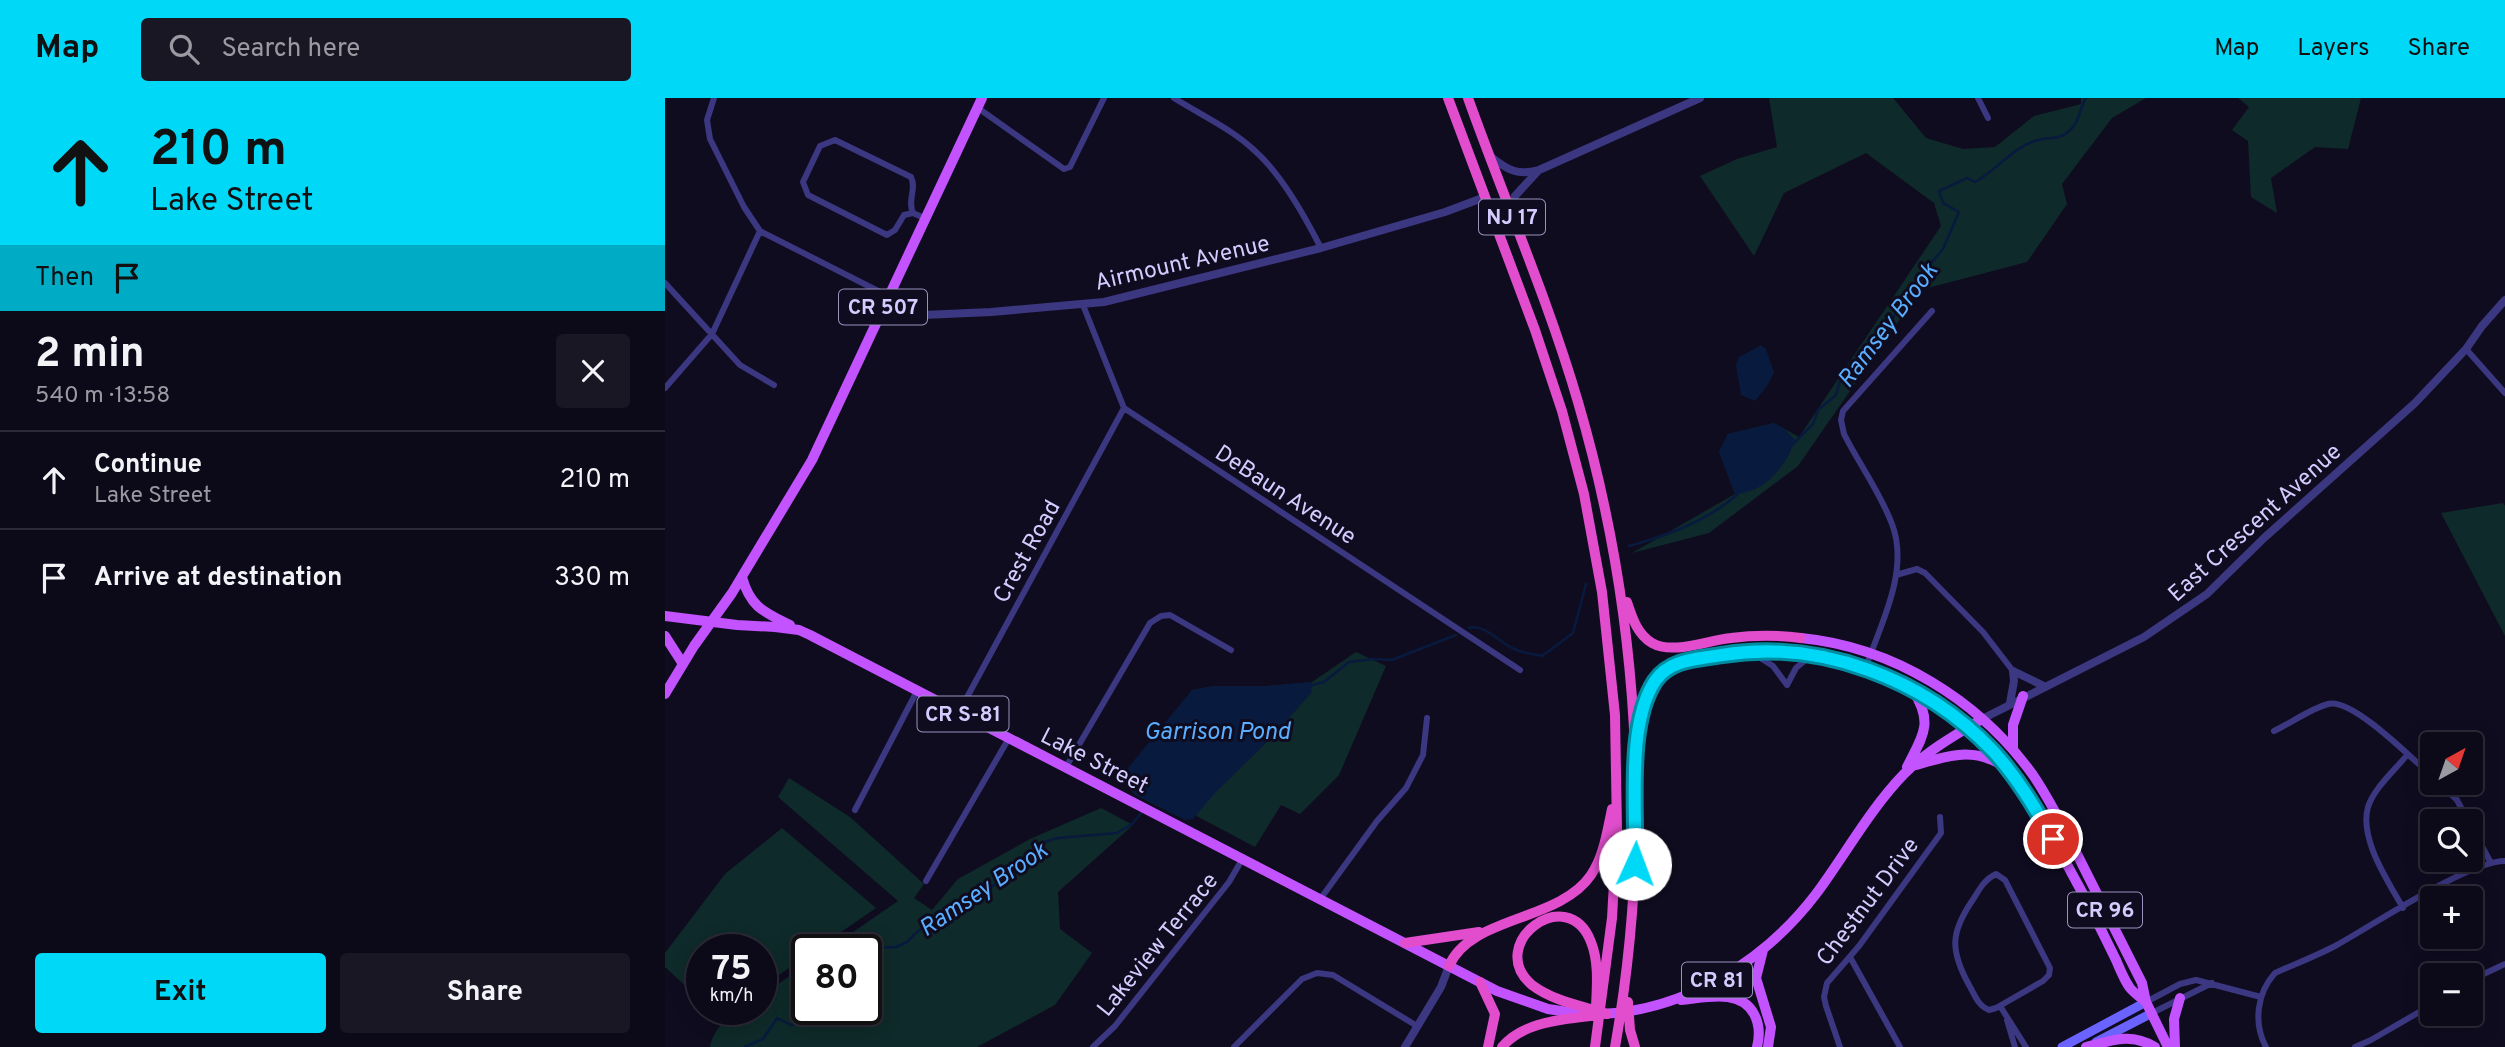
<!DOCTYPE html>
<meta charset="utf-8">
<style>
body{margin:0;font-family:Overpass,sans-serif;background:#1a1725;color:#f1f3f6;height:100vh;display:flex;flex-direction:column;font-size:26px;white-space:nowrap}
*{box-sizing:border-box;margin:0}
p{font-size:23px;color:#9a9aa2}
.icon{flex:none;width:38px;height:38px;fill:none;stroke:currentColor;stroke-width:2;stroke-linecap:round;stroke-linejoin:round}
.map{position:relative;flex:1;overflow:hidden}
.drawer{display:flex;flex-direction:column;background:#0c0918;width:665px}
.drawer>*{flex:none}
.banner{background:#00d8f7;color:#111;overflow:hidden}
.needle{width:46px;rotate:40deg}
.controls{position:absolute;left:1755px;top:634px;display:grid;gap:14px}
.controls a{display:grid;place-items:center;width:63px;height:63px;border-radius:7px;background:#0c0918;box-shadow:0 4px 18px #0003,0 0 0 2px #2c2a37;font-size:35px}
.speed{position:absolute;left:21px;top:836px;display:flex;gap:14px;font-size:35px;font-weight:700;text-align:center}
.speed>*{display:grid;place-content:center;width:91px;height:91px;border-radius:50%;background:#0c0918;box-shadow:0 4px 18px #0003,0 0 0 2px #2c2a37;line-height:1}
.speed small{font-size:18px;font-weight:400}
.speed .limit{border:4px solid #111;border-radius:10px;background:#fff;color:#111}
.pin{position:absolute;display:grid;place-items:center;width:60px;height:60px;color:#fff;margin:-30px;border:4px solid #fff;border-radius:50%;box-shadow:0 2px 7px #0007}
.me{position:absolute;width:77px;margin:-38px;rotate:2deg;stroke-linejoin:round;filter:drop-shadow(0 0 5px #0008)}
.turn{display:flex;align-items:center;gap:24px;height:147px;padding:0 35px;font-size:32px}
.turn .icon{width:91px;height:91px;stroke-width:2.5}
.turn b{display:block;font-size:49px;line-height:60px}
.then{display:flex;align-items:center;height:66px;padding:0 35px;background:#0003;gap:14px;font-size:26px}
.round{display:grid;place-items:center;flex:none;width:74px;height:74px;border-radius:7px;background:#1a1725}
.summary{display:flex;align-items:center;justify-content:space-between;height:119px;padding:0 35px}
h1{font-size:42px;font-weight:700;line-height:52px}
.action{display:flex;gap:14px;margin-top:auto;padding:14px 35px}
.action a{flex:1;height:80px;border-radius:7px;background:#00d8f7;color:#111;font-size:28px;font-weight:700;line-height:80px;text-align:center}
.action a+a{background:#1a1725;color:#f1f3f6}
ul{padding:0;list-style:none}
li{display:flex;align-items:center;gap:21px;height:98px;padding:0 35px;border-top:2px solid #2c2a37}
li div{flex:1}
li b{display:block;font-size:26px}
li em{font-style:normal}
header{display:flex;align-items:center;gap:42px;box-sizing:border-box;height:98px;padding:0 35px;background:#00d8f7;color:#111}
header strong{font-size:33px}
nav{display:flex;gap:38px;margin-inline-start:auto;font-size:24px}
.search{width:490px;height:63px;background:#1a1725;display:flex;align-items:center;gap:18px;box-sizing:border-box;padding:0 24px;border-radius:7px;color:#9a9aa2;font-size:26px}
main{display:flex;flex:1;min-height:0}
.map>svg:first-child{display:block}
</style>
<header>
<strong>Map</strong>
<div class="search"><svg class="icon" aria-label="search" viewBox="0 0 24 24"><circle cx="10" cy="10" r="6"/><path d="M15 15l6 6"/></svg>Search here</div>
<nav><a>Map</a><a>Layers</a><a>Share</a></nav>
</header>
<main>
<section class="drawer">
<div class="banner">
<div class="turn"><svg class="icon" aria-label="ahead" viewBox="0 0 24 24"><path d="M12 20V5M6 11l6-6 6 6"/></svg><div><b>210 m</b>Lake Street</div></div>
<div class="then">Then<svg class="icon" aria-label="arrive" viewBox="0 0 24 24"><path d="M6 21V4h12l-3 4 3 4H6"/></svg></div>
</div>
<div class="summary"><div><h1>2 min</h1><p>540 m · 13:58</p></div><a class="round"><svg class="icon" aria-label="close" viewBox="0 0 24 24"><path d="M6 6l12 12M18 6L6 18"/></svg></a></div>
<ul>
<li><svg class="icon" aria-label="ahead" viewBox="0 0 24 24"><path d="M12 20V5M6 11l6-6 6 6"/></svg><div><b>Continue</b><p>Lake Street</p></div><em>210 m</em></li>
<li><svg class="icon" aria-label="arrive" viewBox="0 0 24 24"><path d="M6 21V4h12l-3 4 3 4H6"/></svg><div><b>Arrive at destination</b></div><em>330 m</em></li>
</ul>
<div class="action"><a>Exit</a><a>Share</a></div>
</section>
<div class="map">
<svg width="1840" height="949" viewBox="0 0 1840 949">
<rect width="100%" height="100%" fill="#100c20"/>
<!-- green -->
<path fill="#0f2a2a" d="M1104,0H1228L1261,40L1298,51L1330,49L1369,18L1416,6V0H1481L1447,20L1397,86L1402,106L1362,164L1255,192L1133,368L1044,435L967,455L1070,396L1054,354L1063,336L1109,325L1134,339L1276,128L1269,105L1201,55L1119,95L1089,158L1035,78L1072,61L1112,49Z
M1573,0H1696L1683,51L1650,49L1606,80L1612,115L1586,99L1583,43L1567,32L1584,9Z
M1838,405L1840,408V538L1776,415Z
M691,554L721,568L674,677L635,716L616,707L590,749L469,685L527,592L548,588H602L647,584Z
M124,680L185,719L259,786L249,800L267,812L293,781L365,741L436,710L468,727L393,794L395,831L427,855L390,907L312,949H45C47,934 64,914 79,912C84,911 91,912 96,912V898L142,866V912H201V852H162L233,803L113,699Z
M117,730L211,810L150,852H142V858L96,889V852H37V903L0,869V855L60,776Z"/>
<!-- water -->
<path fill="#081a3e" d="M1096,247L1101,251L1109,274L1102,288L1090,303L1076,297L1071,267L1074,259Z
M1109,325L1119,331L1130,342C1121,369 1100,394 1070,396L1054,354L1063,336Z
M647,584L646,595L610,636L550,695L528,721L520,722L470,697L457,681L462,671L527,592L548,588H602Z"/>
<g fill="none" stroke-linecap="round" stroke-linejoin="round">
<!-- stream -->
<path stroke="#081a3e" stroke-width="2.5" d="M1125,349L1148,326L1153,312L1171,297L1175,283L1204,259L1219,237L1242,194L1253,181L1262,175L1267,164L1278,151L1294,114L1278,105L1274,93L1302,80L1310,84C1332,72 1349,48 1373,42C1384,39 1395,42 1404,33C1415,24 1414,11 1421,0
M964,448C1004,437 1042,423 1073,396
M804,530C819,525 835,545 849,551C858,555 868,556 877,558L908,535L921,486
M644,588L659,584L684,564L708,561L727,562L791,537
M201,854L209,850L231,849L242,844L252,834L301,799L318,795L351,771L364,756L380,744L393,740L452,735L467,726L477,714
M80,949L98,941L112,920L126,927L152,918L157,912"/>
<!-- minor -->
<path stroke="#3b3780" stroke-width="6" d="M49,0L42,22L45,41L79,109L95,133L223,198
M509,0C536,17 567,31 590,53C617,77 640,119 656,150
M1313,0L1323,20
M313,10L399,71L405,69L439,0
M248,115C242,102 252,91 246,79L170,42L155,48L138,84L143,97L222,137L230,132L239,117L248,115L259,120
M0,185L75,267L109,287
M418,207L459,310L855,572
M1801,251L1840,295
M0,290L47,236L95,133
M1231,477L1252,471L1260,475L1318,534L1348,573
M1089,556L1108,568L1122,587
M1200,571C1215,528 1245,473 1227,426C1215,394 1194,366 1179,336L1176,322L1178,313L1267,213
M1122,587L1131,570L1144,559
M294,614L459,310
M1609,633C1626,625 1645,611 1663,606C1687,599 1748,662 1768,679
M401,669L485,525L496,518L505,517L566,552
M1773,684L1792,702L1803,723
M190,712L252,593
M1806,728L1826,765
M1331,776L1340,782L1385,870L1384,877L1378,883L1331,910L1324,912C1313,908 1310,897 1304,887C1284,851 1286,833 1309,800C1315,790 1320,781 1331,776Z
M261,783L344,640
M656,800L712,723L741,690L758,657L762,620
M1738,810C1723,783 1694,741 1703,709C1709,690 1730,672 1742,657
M1185,859L1235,949
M1806,882L1840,866
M1481,904L1515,886L1531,882L1596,899
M1335,908L1361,949
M1487,915L1547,885
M1342,922L1350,949
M428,949L450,928L564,784L578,760
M569,949L637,881L652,875L668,877L752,928
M1175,949L1161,908L1159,899L1162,885L1194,848L1276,735L1275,719
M1601,949C1588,925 1592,895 1610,875C1630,866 1651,858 1670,848C1707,828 1803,763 1840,763
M1690,949L1706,942L1768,906"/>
<!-- tertiary -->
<path stroke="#3b3780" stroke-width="8" d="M825,58C842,72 853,78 874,72L1035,0
M846,115L850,98L872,74
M214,219L326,214L439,204L656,150L780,114L820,99
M1348,573L1379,588
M1345,605L1349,583L1348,573
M1317,621L1479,539L1542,496L1599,440L1750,305L1801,251L1817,228L1840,202
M740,949L776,889L784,868"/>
<!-- secondary -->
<path stroke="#6b63ff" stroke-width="9" d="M1431,944L1487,915
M1397,949L1481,904"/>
<!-- primary -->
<path stroke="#c353ff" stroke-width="10" d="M77,479C85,509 99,514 125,527
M0,518L72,527L110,529L134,532L145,537L832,893L883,911L916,916
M0,538L18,566
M1136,540C1228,549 1314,602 1368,677C1387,705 1402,736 1417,766C1437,805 1457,845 1477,885L1481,904L1503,949
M1054,558C1160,539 1277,587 1343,671C1371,706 1391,747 1412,785C1426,810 1438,836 1451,862C1455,871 1459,882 1465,890C1469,895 1476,900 1481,904
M0,596L29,548L67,495L147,362L317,0
M1348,651V627L1358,598
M1251,667C1282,658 1307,649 1337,667
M1242,669C1257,639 1269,626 1249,594
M1098,852L1091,880L1106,929L1103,949
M1016,902C1040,900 1075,890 1089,916C1095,927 1095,937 1092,949
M935,916C1020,913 1100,863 1151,796C1180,757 1205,711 1239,676C1262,653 1290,637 1317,621
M1421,949C1447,943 1464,934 1490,949
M1510,949L1509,921L1515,900"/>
<!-- trunk -->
<path stroke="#e14dcc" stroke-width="10" d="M783,0L870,232L897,313L919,396L937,494L950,617L952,732L947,820L930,949
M803,0C839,101 883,201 913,304C974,512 988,735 950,949
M962,504C967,519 972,536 987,545C1008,557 1043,542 1066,540C1089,537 1113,537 1136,540
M973,635C989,572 990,569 1054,558
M740,845L814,834
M784,868C805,818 894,824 926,777C939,758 942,734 947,711
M815,884L830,916L823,949
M963,904L965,932L970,949
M931,908C932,887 934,864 926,844C903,783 819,846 867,887C888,903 917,908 942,916
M837,949C861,921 903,922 938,916"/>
</g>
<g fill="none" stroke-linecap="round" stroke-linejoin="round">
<!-- route casing -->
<g stroke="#008ca1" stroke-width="18">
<path id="route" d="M970,766C972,713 961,627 990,583C1005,561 1033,561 1057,557C1155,541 1260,581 1328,653C1352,679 1370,710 1388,741"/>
</g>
<!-- route -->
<use href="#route" stroke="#00d8f7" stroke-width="12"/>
</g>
<g text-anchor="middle" stroke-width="6" stroke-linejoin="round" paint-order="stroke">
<!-- shield labels -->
<g fill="#100c20" stroke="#9892bc" stroke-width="2">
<rect x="814" y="101.5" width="66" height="35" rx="5"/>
<rect x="174" y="191.5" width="88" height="35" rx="5"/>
<rect x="252.5" y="598.5" width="91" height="35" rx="5"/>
<rect x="1403" y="794.5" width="74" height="35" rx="5"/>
<rect x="1017" y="864.5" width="70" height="35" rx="5"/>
</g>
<g font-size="21" font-weight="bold" fill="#d3ccff">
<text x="847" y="126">NJ 17</text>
<text x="218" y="216">CR 507</text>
<text x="298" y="623">CR S-81</text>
<text x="1440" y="819">CR 96</text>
<text x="1052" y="889">CR 81</text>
</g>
<!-- street labels -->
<g font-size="23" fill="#d3ccff" stroke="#100c20">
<text transform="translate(517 164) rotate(-13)" y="8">Airmount Avenue</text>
<text transform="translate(621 396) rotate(33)" y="8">DeBaun Avenue</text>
<text transform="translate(1589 424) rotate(-42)" y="8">East Crescent Avenue</text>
<text transform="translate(361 453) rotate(-61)" y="8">Crest Road</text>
<text transform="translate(430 662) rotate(27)" y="8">Lake Street</text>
<text transform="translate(1202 803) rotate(-53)" y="8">Chestnut Drive</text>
<text transform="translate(492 846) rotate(-51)" y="8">Lakeview Terrace</text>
</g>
<!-- water labels -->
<g font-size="24" font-style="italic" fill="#5aaeff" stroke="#100c20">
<text transform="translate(1222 227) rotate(-53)" y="8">Ramsey Brook</text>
<text x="552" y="641">Garrison Pond</text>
<text transform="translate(318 791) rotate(-34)" y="8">Ramsey Brook</text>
</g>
</g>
</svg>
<div class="controls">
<a><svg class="needle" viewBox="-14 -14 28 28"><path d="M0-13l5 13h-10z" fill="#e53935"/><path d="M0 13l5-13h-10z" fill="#9a9aa2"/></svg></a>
<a><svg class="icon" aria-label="search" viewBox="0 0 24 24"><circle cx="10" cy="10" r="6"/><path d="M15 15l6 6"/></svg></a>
<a>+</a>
<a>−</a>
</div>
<div class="speed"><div>75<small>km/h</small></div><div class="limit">80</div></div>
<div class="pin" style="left:1388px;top:741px;background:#d93025"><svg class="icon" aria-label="arrive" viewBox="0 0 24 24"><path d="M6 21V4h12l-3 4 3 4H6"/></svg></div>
<svg class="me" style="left:970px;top:766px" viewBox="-20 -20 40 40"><circle r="19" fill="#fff"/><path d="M0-13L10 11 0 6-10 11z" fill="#00d8f7"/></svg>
</div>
</main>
